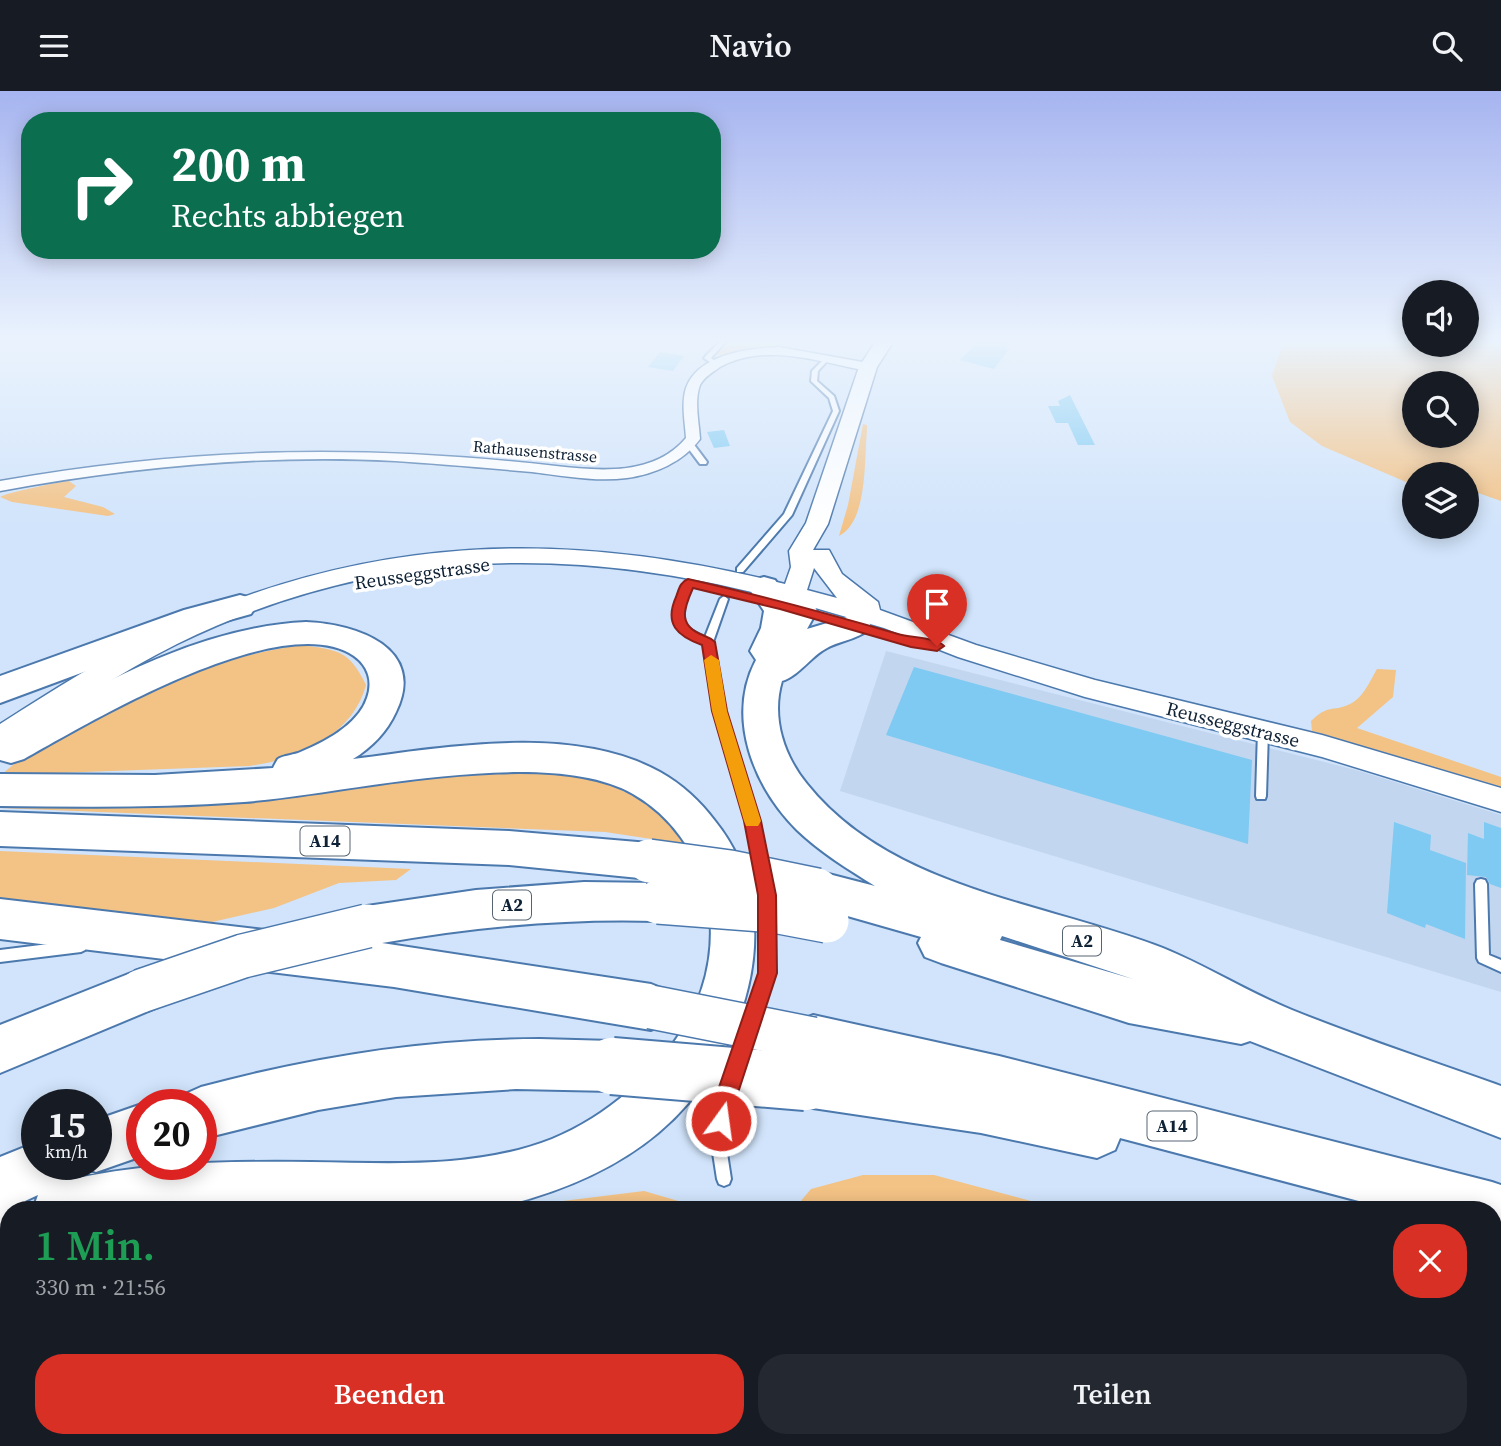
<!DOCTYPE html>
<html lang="de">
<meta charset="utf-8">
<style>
body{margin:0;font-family:"Source Serif 4",serif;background:#242831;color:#f1f3f6;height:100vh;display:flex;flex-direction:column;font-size:26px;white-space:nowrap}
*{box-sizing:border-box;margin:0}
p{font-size:23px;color:#9ea1a6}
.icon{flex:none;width:38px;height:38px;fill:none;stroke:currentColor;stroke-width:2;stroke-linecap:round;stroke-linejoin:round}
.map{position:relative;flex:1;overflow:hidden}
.side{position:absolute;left:0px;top:1110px;width:1502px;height:247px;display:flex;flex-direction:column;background:#171b24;border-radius:28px 28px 0 0;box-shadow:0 4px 18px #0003}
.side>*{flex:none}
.hud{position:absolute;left:21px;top:21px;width:700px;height:147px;border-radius:28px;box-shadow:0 4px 18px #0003;background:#0b6e4f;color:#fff;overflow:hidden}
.tools{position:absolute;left:1402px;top:189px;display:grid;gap:14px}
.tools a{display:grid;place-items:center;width:77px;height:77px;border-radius:50%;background:#171b24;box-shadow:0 4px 18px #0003;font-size:35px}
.speed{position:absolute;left:21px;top:998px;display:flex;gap:14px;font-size:35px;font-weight:700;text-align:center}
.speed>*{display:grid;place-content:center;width:91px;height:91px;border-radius:50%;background:#171b24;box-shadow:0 4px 18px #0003;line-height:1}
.speed small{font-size:18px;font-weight:400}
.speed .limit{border:10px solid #d22;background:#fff;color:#111}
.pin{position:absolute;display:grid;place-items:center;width:60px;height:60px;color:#fff;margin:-72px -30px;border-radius:50% 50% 50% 0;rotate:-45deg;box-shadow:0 0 7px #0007}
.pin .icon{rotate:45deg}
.me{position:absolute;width:77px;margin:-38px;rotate:14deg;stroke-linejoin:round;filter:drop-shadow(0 0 5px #0008)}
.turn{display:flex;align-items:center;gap:24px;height:147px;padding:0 35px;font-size:32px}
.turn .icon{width:91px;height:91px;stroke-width:2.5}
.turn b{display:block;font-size:49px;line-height:60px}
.round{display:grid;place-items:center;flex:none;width:74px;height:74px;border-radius:28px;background:#242831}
.summary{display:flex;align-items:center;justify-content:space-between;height:119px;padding:0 35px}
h1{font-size:42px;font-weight:600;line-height:52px;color:#1e9e55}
.cta{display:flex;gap:14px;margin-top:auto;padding:14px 35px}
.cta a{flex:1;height:80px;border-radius:28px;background:#d93025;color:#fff;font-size:28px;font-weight:600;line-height:80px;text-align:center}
.cta a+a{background:#242831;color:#f1f3f6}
header{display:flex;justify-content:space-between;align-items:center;height:91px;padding:0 35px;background:#171b24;font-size:32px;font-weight:600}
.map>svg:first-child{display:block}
</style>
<header><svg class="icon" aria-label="menu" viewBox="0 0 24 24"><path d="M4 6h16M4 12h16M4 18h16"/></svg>Navio<svg class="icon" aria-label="search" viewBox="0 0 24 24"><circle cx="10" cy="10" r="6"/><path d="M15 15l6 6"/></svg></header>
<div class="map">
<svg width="1501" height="1355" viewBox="0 0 1501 1355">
<rect width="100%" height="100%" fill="#d1e4fb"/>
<!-- built -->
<path fill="#c2d6ef" d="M886,560L1356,679L1501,724V901L840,700Z"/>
<!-- green -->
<path fill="#f3c285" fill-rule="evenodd" d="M729,248H793L774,256L723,265L716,263Z
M1284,248H1414V254H1466L1467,248H1501V410L1467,398L1466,383H1414L1413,394L1322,355L1290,331L1272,285ZM1414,292H1466V345H1414Z
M863,333L867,334V340C864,370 868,430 839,445L848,414Z
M69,390L76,395L64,406L103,416L115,423L108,425L12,411L0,406C5,402 58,391 69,390Z
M301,554C338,559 349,559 366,594C353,644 298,669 249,675L1,684C74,619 204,568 301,554Z
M1377,578L1396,579L1393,606L1357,637L1501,686V696L1312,640L1311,630C1330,612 1331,622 1350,613C1363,607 1370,590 1377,578Z
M543,679C616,690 639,701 691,754L605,741L0,717V707Z
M0,760L411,778L396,789L339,792L274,817L212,831L0,810Z
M863,1084H934L1061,1118H794L811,1098Z
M644,1100L706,1118H498Z
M1493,1227L1501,1229V1355H1191L1127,1348H1493Z"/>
<!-- water -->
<path fill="#e3b5fd" stroke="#a389c1" stroke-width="2" d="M0,1209L9,1210V1348H1127L1191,1355H0Z"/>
<!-- building -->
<path fill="#7ecaf2" d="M980,248L1010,252L1006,256L1010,257L994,278L960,269Z
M660,261L684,265L673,280L648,276Z
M1070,304L1095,354H1078L1068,332H1056L1048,315H1060L1058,310Z
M724,339L730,355L714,357L707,341Z
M914,576L1252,669L1248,753L886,644Z
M1394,731L1431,744L1430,759L1466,772L1465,848L1426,833L1425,837L1387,822Z
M1484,731L1501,737V797L1490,793L1486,786L1467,784L1468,742L1484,748Z"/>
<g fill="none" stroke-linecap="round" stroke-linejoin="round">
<!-- service casing -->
<g stroke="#4c79ad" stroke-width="4">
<path id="service" d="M722,248H728L711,267L719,273L714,274L704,267Z
M827,265L830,267L818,280L817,290L834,305L839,320L792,424L743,481H737V477L784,423L833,320L829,307L811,290L812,280Z
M686,351H692L707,371L706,373H700L685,353Z
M688,489L692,492L685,513L683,529C686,538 696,542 705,546L720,508L724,505L728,508L713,551L725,620L758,730L768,779L766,782L762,784L758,782L756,779L746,730L715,620L704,553C681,543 668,536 677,509C680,502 682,494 688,489Z
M1263,636L1268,640L1266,705L1265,708H1257L1256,705L1258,640Z
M1481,788L1485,789L1487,793L1489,864L1501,869V881L1479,871L1477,867L1475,793L1477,789Z
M767,825L771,826L773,830V882L759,927L757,931L752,933L747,931L745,927L761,882V830L763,826Z
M81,849L85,851L87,855L85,859L81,861L0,871V859Z
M728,991L733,993L735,998L725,1049L731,1088L729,1093L724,1095L719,1093L717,1088L711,1049L721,998L723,993Z"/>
</g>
<!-- minor casing -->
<g stroke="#4c79ad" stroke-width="3">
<path id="minor" d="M779,256L868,272L874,276L868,280C820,271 766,251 720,276C713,281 704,286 700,294C694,310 699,331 700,348C683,371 655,383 627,387C596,391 564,385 532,381C487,377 441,373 395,370C262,363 131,376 0,400V390C192,356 363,353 556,375C600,380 654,385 686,347C685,331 681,313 686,297C698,263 749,257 779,256Z"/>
</g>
<!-- secondary casing -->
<g stroke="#4c79ad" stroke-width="3">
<path id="secondary" d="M877,248H895L877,276L828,433L813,459H829L842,483L878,511L880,519L976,554L1095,589L1322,644L1501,697V721L1322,666L1085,606L958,566L884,537L812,516L809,525L800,527L791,525L784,509C573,453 376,455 177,553C119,582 64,619 10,655L0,658V633C52,600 104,566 160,540C369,443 564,437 785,493L791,476L789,460L806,432L859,276ZM814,477L837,507L807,499Z"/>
</g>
<!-- motorway casing -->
<g stroke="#4c79ad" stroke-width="4">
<path id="motorway" d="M764,486L775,489L791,512L801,509L813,512L817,520L807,538L854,524L866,527L871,535C862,548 841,549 827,557C811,565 799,585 782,590C771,627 784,665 807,693C892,799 1044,811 1163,857C1207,875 1248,901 1292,919C1361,947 1431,970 1501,995V1047L1250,950L1241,953L1129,932L941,872L925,866L918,852L921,846L802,812L795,799L802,786L817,780L875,795C848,778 821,762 797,739C753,695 726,626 756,569L750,560L761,537L764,520L748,496L753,489ZM1002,845L1133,888L1000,849Z
M240,504L251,507L256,515L251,523L208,535L0,612V585L184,519Z
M306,531C357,533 427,557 396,621C387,641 371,657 353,668C447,656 573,633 660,681C683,694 700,710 715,730C793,827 745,969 658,1042C610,1082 552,1104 491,1118H33L38,1104L25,1110L31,1118H9V1159L0,1161V1066L37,1051V1073H75L68,1089C148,1071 229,1070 311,1071C391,1072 476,1078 552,1048C606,1026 658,981 687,931C732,853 713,749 633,703C546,653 345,703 244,711C163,717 81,716 0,715V683L155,684L273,677C273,677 277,669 278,668C282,665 292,664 298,662C323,652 358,634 367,607C373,590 368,575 354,565C282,516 90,631 24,668L11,672L0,669V647C94,597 197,536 306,531Z
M0,721L509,740L649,752L664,757L670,770L664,783L649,788L509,774L0,755Z
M584,791L658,792L673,798L680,811L673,824L658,830C565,827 473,836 382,852L651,893L668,900L675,916L668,932L651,939L394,896L0,848V808L351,849L345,835L351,821L367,815L476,799Z
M141,878L158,884L164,900L158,916L0,982V934Z
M813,924L999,965L1492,1091L1501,1094V1142L1493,1145V1118H1389L1120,1047L1115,1059L1097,1067L981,1042L806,1016L788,1009L781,991L788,973L802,967L796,965L789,948L796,931Z
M540,948L612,950L630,957L637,975L630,993L612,1000L516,998L396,1006L318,1019L201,1048V1013H179L183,1004L201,996C312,966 424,948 540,948Z
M142,1013V1065L96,1081L77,1074L96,1073V1029Z"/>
</g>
<!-- service -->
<use href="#service" fill="#fff" fill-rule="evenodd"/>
<!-- minor -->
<use href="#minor" fill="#fff" fill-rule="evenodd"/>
<!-- secondary -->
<use href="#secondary" fill="#fff" fill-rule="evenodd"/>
<!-- motorway -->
<use href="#motorway" fill="#fff" fill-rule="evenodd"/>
<!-- motorway-bridge-far1 casing -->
<g stroke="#4c79ad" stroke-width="46" stroke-linecap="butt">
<path id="motorway-bridge-far1" d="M649,770L730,781L817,799
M658,811L774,820L827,830
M141,900L243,865L367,835
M651,916L813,948"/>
</g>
<!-- motorway-bridge casing -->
<g stroke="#4c79ad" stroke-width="60" stroke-linecap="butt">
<path id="motorway-bridge" d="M612,975L806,991"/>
</g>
<!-- motorway-bridge-far1 -->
<use href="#motorway-bridge-far1" stroke="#fff" stroke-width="43"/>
<!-- motorway-bridge -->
<use href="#motorway-bridge" stroke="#fff" stroke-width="56"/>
</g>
<!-- sky -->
<linearGradient id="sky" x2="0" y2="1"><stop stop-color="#a6b4f0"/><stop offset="0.57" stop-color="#eaf3fd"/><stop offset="1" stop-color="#eaf3fd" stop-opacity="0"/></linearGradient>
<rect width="1501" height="438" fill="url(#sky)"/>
<!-- route -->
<path fill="#d93025" stroke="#8d1f18" stroke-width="2" d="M688,488C759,504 829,523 898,543C911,547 936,546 944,555L937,560L911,556L780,518L693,497C685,515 677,533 700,543C706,546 710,546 715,551L727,620L761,730L776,804L777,882L735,1011L729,1038L721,1041L713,1038L710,1030L714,1011L758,882V804L744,730L712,620L702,554C677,545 664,533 676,506C679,498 680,491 688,488Z"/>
<!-- slow -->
<path fill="#f59e0b" d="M711,564L719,569L727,620L761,730L758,735H746L744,730L712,620L704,569Z"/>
<g text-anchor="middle" stroke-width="7" stroke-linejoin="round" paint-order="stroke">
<!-- far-street labels -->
<g font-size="16" fill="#0e2135" stroke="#fff">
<text transform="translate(535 360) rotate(5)" y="6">Rathausenstrasse</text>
</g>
<!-- shield labels -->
<g fill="#fff" stroke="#566472" stroke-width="2">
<rect x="300.5" y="735.5" width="49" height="29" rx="5"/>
<rect x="493" y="799.5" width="38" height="29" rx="5"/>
<rect x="1063" y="835.5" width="38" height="29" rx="5"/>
<rect x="1147.5" y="1020.5" width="49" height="29" rx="5"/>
</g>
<g font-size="18" font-weight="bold" fill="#0e2135">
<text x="325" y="756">A14</text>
<text x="512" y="820">A2</text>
<text x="1082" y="856">A2</text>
<text x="1172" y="1041">A14</text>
</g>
<!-- street labels -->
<g font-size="19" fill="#0e2135" stroke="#fff">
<text transform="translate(422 482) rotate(-8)" y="7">Reusseggstrasse</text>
<text transform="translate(1233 633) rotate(14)" y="7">Reusseggstrasse</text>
</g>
</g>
</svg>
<div class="tools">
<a><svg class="icon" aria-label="sound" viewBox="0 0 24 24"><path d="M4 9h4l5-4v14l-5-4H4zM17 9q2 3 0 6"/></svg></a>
<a><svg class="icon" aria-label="search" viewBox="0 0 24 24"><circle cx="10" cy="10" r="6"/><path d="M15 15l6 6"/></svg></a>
<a><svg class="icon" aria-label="layers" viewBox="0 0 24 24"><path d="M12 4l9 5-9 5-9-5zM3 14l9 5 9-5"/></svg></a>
</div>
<div class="speed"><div>15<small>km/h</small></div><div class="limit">20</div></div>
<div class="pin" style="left:937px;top:555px;background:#d93025"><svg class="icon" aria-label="arrive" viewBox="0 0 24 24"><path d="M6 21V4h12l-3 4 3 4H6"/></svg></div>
<svg class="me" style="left:721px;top:1030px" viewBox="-20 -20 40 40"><circle r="17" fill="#d93025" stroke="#fff" stroke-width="3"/><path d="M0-11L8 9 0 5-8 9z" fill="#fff"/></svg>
<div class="hud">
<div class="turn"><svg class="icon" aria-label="right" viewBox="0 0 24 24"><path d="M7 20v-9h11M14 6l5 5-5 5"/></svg><div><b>200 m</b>Rechts abbiegen</div></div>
</div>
<section class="side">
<div class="summary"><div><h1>1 Min.</h1><p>330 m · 21:56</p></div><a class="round" style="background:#d93025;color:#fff"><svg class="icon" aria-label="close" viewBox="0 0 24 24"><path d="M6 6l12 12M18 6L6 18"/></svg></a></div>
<div class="cta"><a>Beenden</a><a>Teilen</a></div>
</section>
</div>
